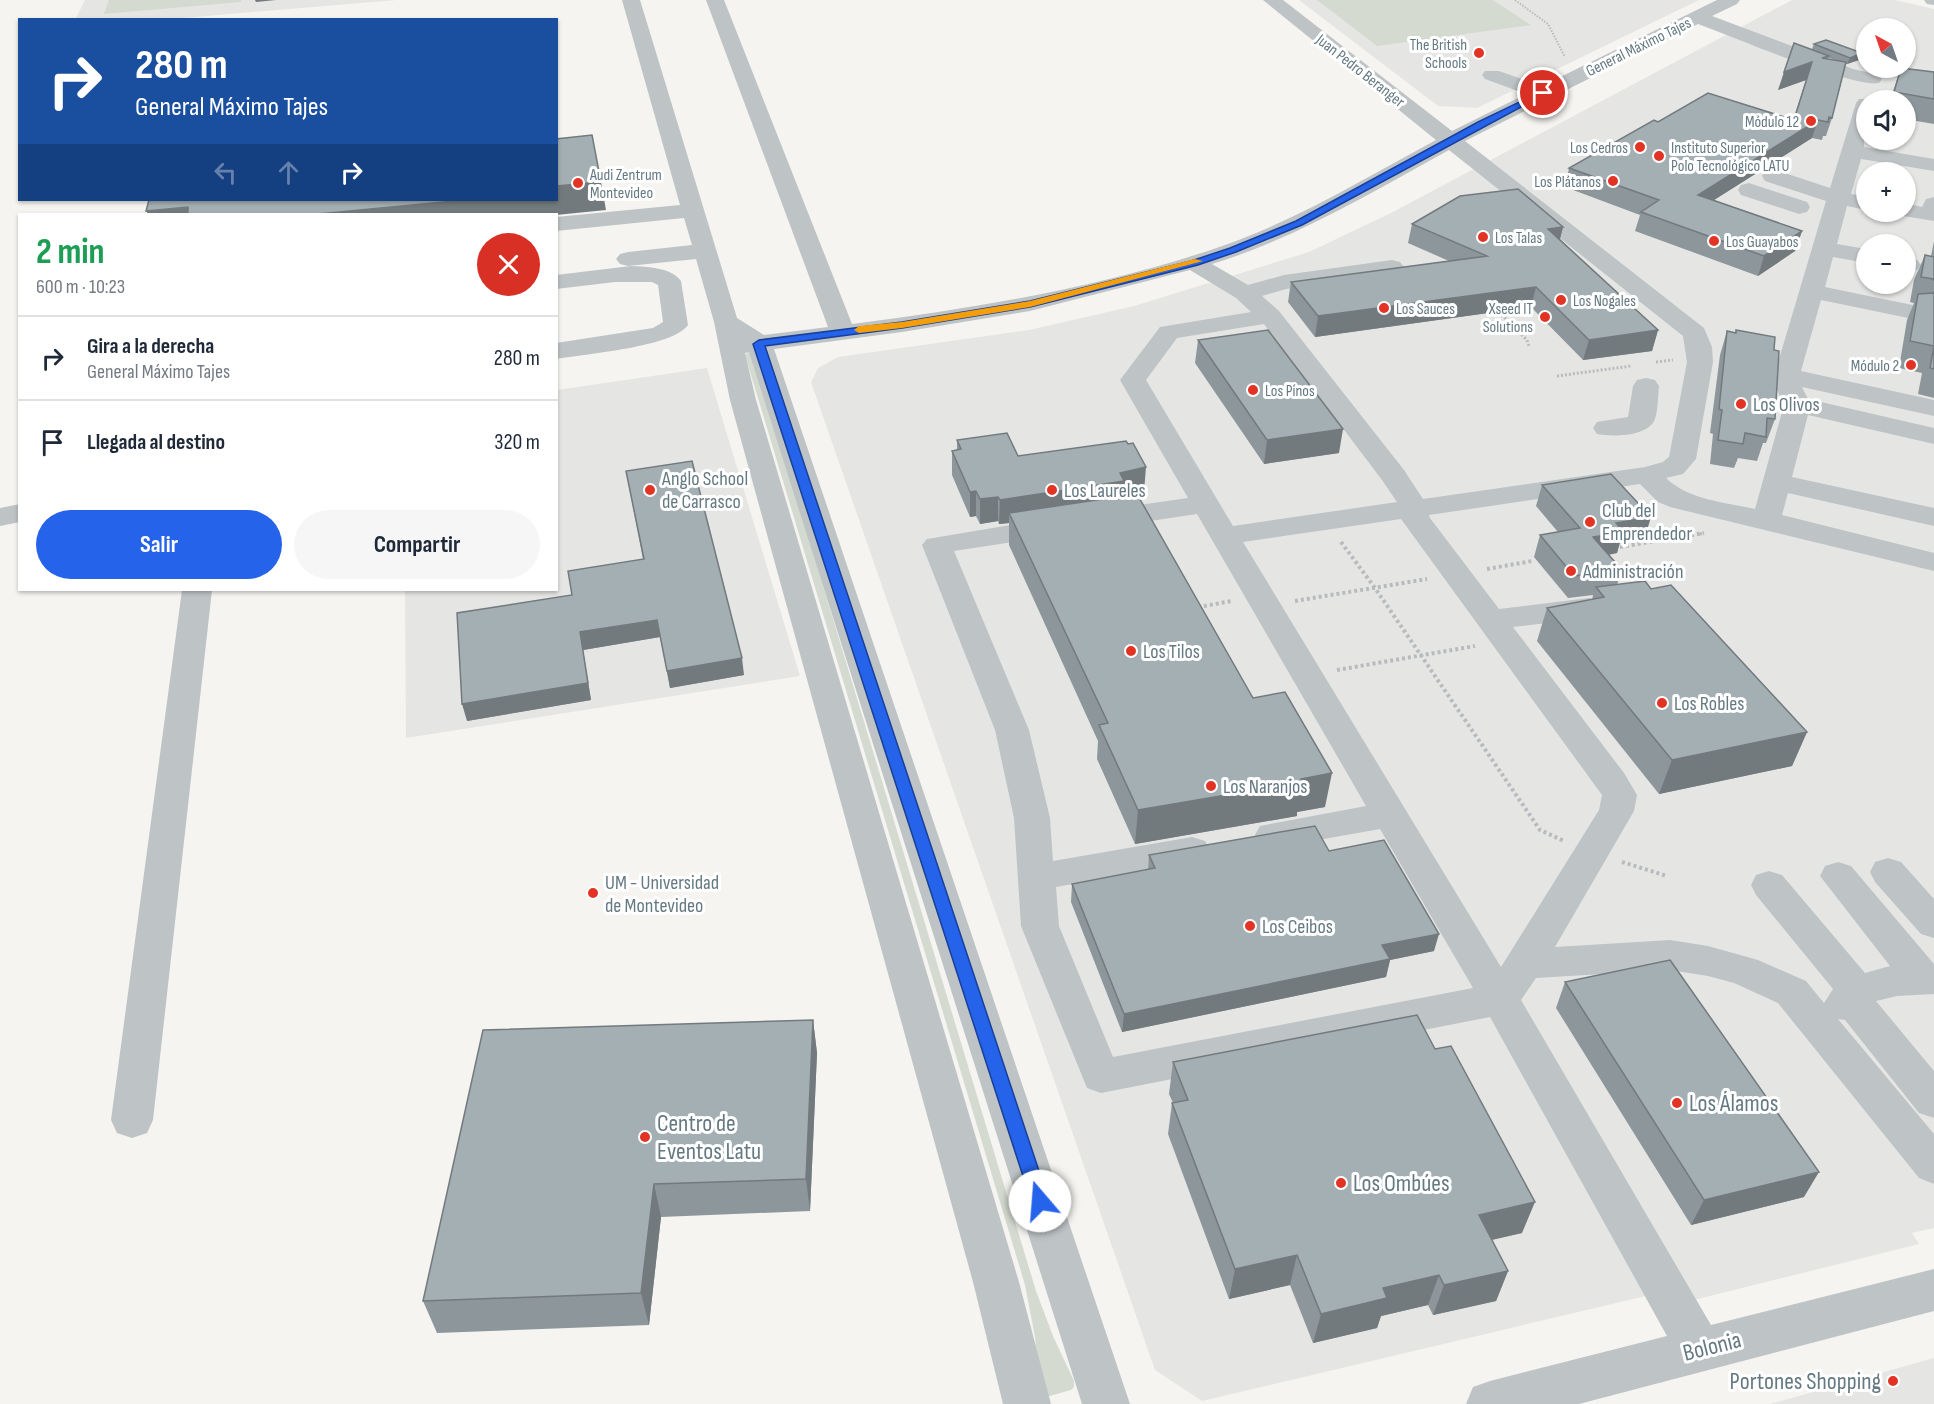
<!DOCTYPE html>
<html lang="es">
<meta charset="utf-8">
<style>
body{margin:0;font-family:"Sofia Sans Condensed",sans-serif;background:#f6f6f7;color:#1f2937;height:100vh;display:flex;flex-direction:column;font-size:22px;white-space:nowrap}
*{box-sizing:border-box;margin:0}
p{font-size:20px;color:#747a83}
.icon{flex:none;width:33px;height:33px;fill:none;stroke:currentColor;stroke-width:2;stroke-linecap:round;stroke-linejoin:round}
.map{position:relative;flex:1;overflow:hidden}
.side{position:absolute;left:18px;top:213px;width:540px;height:378px;display:flex;flex-direction:column;background:#fff;border-radius:0px;box-shadow:0 2px 4px #0004}
.side>*{flex:none}
.hud{position:absolute;left:18px;top:18px;width:540px;height:183px;border-radius:0px;box-shadow:0 2px 4px #0004;background:#1a4fa0;color:#fff;overflow:hidden}
.needle{width:39px;rotate:320deg}
.buttons{position:absolute;left:1856px;top:18px;display:grid;gap:12px}
.buttons a{display:grid;place-items:center;width:60px;height:60px;border-radius:50%;background:#fff;box-shadow:0 2px 4px #0004;font-size:30px}
.pin{position:absolute;display:grid;place-items:center;width:51px;height:51px;color:#fff;margin:-26px;border:3px solid #fff;border-radius:50%;box-shadow:0 2px 6px #0007}
.me{position:absolute;width:66px;margin:-33px;rotate:342deg;stroke-linejoin:round;filter:drop-shadow(0 0 4px #0008)}
.turn{display:flex;align-items:center;gap:21px;height:126px;padding:0 18px;font-size:27px}
.turn .icon{width:78px;height:78px;stroke-width:2.5}
.turn b{display:block;font-size:42px;line-height:51px}
.lanes{display:flex;align-items:center;height:57px;padding:0 18px;background:#0003;justify-content:center;gap:30px;direction:ltr}
.lanes .off{opacity:.35}
.round{display:grid;place-items:center;flex:none;width:63px;height:63px;border-radius:32px;background:#f6f6f7}
.summary{display:flex;align-items:center;justify-content:space-between;height:102px;padding:0 18px}
h1{font-size:36px;font-weight:700;line-height:45px;color:#1e9e55}
.button{display:flex;gap:12px;margin-top:auto;padding:12px 18px}
.button a{flex:1;height:69px;border-radius:36px;background:#2563eb;color:#fff;font-size:24px;font-weight:700;line-height:69px;text-align:center}
.button a+a{background:#f6f6f7;color:#1f2937}
ul{padding:0;list-style:none}
li{display:flex;align-items:center;gap:18px;height:84px;padding:0 18px;border-top:2px solid #e0e1e3}
li div{flex:1}
li b{display:block;font-size:22px}
li em{font-style:normal}
.map>svg:first-child{display:block}
</style>
<div class="map">
<svg width="1934" height="1404" viewBox="0 0 1934 1404">
<rect width="100%" height="100%" fill="#f5f4f1"/>
<!-- built -->
<path fill="#e5e6e4" fill-rule="evenodd" d="M85,0H397L171,19L75,20Z
M1299,0H1699L1477,108L1438,106Z
M1792,0H1895L1934,9V1228L1912,1233L1919,1244L1674,1305L1646,1296L1202,1401L1155,1370L811,382L818,368L838,357L1029,330L1134,306L1309,252L1391,213ZM1866,28H1905V68H1866ZM1866,100H1905V140H1866ZM1866,172H1905V212H1866ZM1866,244H1905V284H1866Z
M707,368L800,676L406,738L405,590H556L557,390Z
M1934,1358V1404H1770Z"/>
<!-- green -->
<path fill="#d5dad0" d="M109,0H241V2L104,14Z
M1317,0H1493L1531,25L1377,46Z
M748,352L753,354L1036,1291L1053,1336L1074,1381V1387L1071,1390L1046,1397L1041,1393L1035,1337L1025,1285L745,355Z"/>
<g fill="none" stroke-linecap="round" stroke-linejoin="round">
<!-- path-far2 -->
<path stroke="#b8bbbd" stroke-width="2" stroke-dasharray="1.5 1.5" stroke-linecap="butt" d="M1515,0L1548,24L1565,57"/>
<!-- path-far1 -->
<path stroke="#b8bbbd" stroke-width="3" stroke-dasharray="2 2" stroke-linecap="butt" d="M1496,309L1527,340L1529,346
M1656,362L1673,360
M1557,376L1631,366
M1700,534L1704,533"/>
<!-- path -->
<path stroke="#b8bbbd" stroke-width="4" stroke-dasharray="3 3" stroke-linecap="butt" d="M1341,542L1375,588L1540,830L1564,841
M1614,548L1704,533
M1487,569L1532,561
M1295,601L1427,579
M1198,607L1232,601
M1337,670L1475,646
M1622,862L1667,876"/>
<!-- minor -->
<path fill="#bec3c5" fill-rule="evenodd" d="M622,0H640L737,318L764,335L828,327L706,0H724L852,324C977,308 1105,287 1225,245C1299,219 1367,177 1436,140L1263,0H1283L1452,131L1526,94L1485,79L1482,75L1485,71H1499L1542,86L1717,0H1740L1737,4L1712,16L1853,69L1879,75L1882,79L1879,83C1855,89 1729,35 1698,24L1465,141L1704,328L1712,347L1713,362L1696,459L1683,474L1666,478C1689,500 1724,502 1755,509L1784,405L1773,381L1774,376L1826,201L1765,181L1762,176L1765,171L1773,169L1830,188L1856,103L1859,99H1873L1874,100H1866L1864,147L1934,159V171L1861,159L1851,194L1866,196V210L1847,206L1837,244L1866,249V263L1833,257L1825,287L1922,307L1925,312L1922,317L1913,319L1821,300L1801,371L1934,400V416L1802,387L1808,399L1934,428V444L1808,415L1792,477L1934,508V526L1788,493L1782,515L1934,553V571L1670,507L1658,502L1640,484L1429,515L1430,518L1499,609L1589,598L1600,601L1604,608L1600,615L1589,618L1513,627L1624,773L1637,795L1634,811L1555,947L1670,940L1708,946L1758,960L1806,981L1824,1003L1833,989L1756,895L1751,885L1756,875L1769,871L1782,875L1865,973L1890,966L1820,876L1825,866L1838,862L1851,866L1934,964V994L1897,996L1876,1001L1934,1071V1118L1919,1113L1845,1020L1838,1019L1934,1134V1184L1919,1178L1778,1003L1734,983L1708,976L1670,970L1536,978L1521,1000L1711,1325L1934,1269V1311L1579,1404H1466L1473,1387L1490,1381L1667,1336L1490,1017L1101,1093L1087,1088L1021,926L1014,818L995,730L922,545L927,539L1053,518L1063,521L1068,527L1063,533L1053,536L954,551L1029,730L1050,818L1053,861L1192,837L1205,841L1210,850L1205,859L1192,863L1056,887L1059,926L1113,1057L1473,988L1380,829L1273,848L1260,844L1255,835L1260,826L1366,806L1197,514L1104,528L1094,525L1089,519L1094,513L1104,510L1188,498L1120,380L1160,327L1251,312L1236,298L1190,270L1030,311L902,332L774,349L1130,1404H1082L749,352L745,353L756,400L1019,1282L1051,1404H1003L973,1282L730,400L714,322L696,259L628,266L620,264L616,259L620,254L628,252L692,245L684,218L556,231V217L680,205ZM1449,150L1683,336L1687,362L1669,457L1663,462L1645,467L1423,499L1404,470L1279,311L1262,296L1286,289L1392,274L1400,272L1404,267L1400,262L1392,260L1284,275L1248,285L1212,264C1297,238 1372,192 1449,150ZM1264,324L1382,480L1397,502L1233,526L1146,380L1177,338ZM1401,519L1602,795L1599,810L1501,967L1243,542Z
M1924,0H1934V5L1927,4Z
M1749,183L1807,202L1810,207L1807,212L1799,214L1741,195L1738,190L1741,185Z
M1934,197V221L1897,215L1895,212H1905V203L1922,207L1926,199Z
M1905,257L1917,260L1921,265L1917,270L1905,271Z
M631,266C647,267 671,267 681,281L688,325C673,347 585,354 556,359V343L653,328L663,322L658,285L652,282H615L556,289V275Z
M1646,378L1655,380L1659,386C1658,396 1658,410 1655,419C1648,437 1612,437 1597,434L1593,428L1597,422L1628,417L1633,386L1637,380Z
M20,504V522L0,526V508Z
M182,590H212L153,1120L147,1133L132,1138L117,1133L111,1120Z
M1888,858L1901,862L1934,899V938L1921,934L1875,882L1870,872L1875,862Z"/>
</g>
<!-- wall -->
<path fill="#8d969a" fill-rule="evenodd" d="M1814,44L1862,53L1859,60L1847,64H1846L1832,118L1826,136H1823L1822,140L1812,138L1714,200L1802,231L1795,251L1758,276L1635,231L1640,215L1565,187L1569,168L1658,122L1793,120L1806,80L1778,90L1812,49ZM1829,58L1839,61L1828,60Z
M1901,68L1934,72V124L1905,119V100H1890Z
M1412,224L1563,227L1560,239L1658,330L1652,351L1583,360L1531,307L1315,337L1288,302L1291,282L1449,261L1408,243Z
M1934,241V398L1918,394L1922,373L1899,368L1907,320L1914,303L1910,302L1914,280L1925,255L1931,256Z
M1736,330L1774,350L1775,419L1766,443H1763L1757,461L1738,458L1734,468L1710,464L1713,434L1710,433L1720,355L1727,331L1735,333Z
M1198,340L1339,453L1264,464L1195,363Z
M957,440L1144,492L1132,494L1253,698L1325,807L1297,812V816L1135,844L1097,759L1098,741L1009,545V523L999,524L998,521L980,524L976,516L970,517L952,475V451L957,450Z
M626,471L744,675L670,688L660,637L583,650L591,700L467,721L572,595L643,559Z
M1542,485L1651,517L1644,539L1620,542L1617,553L1609,555L1622,570L1617,585L1651,589L1807,732L1792,766L1659,794L1537,641L1547,608L1592,600L1593,595L1568,598L1534,557L1540,535L1558,532L1536,506Z
M1329,851L1434,951L1390,960L1386,977L1122,1032L1071,902L1072,884L1148,870L1149,855Z
M1565,982L1804,1197L1691,1225L1556,1008Z
M813,1020L817,1053L810,1211L661,1217L649,1325L437,1333L423,1301Z
M1173,1062L1522,1233L1492,1240L1508,1271L1496,1301L1433,1315L1428,1305L1381,1316L1377,1328L1313,1343L1290,1285L1229,1299L1168,1134L1172,1103H1173L1169,1094Z"/>
<!-- shaded-wall -->
<path fill="#737a7d" d="M255,0H276L256,2Z
M1862,53L1859,60L1847,64L1850,58Z
M1812,62L1806,80L1778,90L1784,72Z
M1818,120L1812,138L1692,214L1698,195Z
M601,182L606,210L556,215L318,214L464,200H556V186Z
M188,207L191,214H148L146,211Z
M1563,227L1558,246L1548,229Z
M1802,231L1795,251L1758,276L1764,256Z
M1536,287L1531,307L1315,337L1318,316Z
M1658,330L1652,351L1583,360L1589,340Z
M1343,429L1339,453L1264,464L1267,440Z
M1146,467L1144,492L1123,496L1009,513V523L999,524L1000,500Z
M976,491V516L970,517V492Z
M998,497V521L980,524V499Z
M1651,517L1644,539L1620,542L1617,553L1586,558L1593,537L1616,523Z
M657,620L660,637L583,650L591,700L467,721L462,704L580,632Z
M742,658L744,675L670,688L667,671Z
M1807,732L1792,766L1659,794L1672,760Z
M1332,773L1325,807L1297,812V816L1135,844L1138,810Z
M1439,934L1434,951L1390,960L1386,977L1122,1032L1124,1014L1382,945Z
M813,1020L817,1053L810,1211L806,1179Z
M1819,1172L1804,1197L1691,1225L1704,1200Z
M654,1184L661,1217L649,1325L641,1293Z
M1535,1202L1522,1233L1468,1245L1479,1215Z
M1297,1255L1290,1285L1229,1299L1235,1269Z
M1508,1271L1496,1301L1433,1315L1444,1285Z
M1439,1275L1428,1305L1381,1316L1377,1328L1313,1343L1321,1314L1383,1288Z"/>
<!-- building -->
<path fill="#a4afb3" stroke="#737a7d" stroke-width="1.5" d="M1826,40L1862,53L1850,58L1814,44Z
M1794,43L1829,56L1822,58L1846,62L1832,118L1829,117L1828,122L1818,120L1698,195L1802,231L1764,256L1641,212L1659,200L1569,168L1654,120L1658,122L1708,93L1794,120L1812,62L1784,72Z
M1901,68L1934,72V99L1894,92Z
M592,135L601,182L556,186V139Z
M1518,189L1563,227L1548,229L1658,330L1589,340L1536,287L1318,316L1291,282L1487,256L1412,224L1460,196Z
M149,200H464L318,214H188V207L146,211Z
M1925,255L1934,257V281L1933,279L1921,277Z
M1934,292V369L1930,368L1934,346L1910,341L1918,294L1933,293Z
M1268,330L1343,429L1267,440L1198,340Z
M1736,330L1775,337L1774,350L1779,351L1775,419L1767,418L1766,437L1745,433L1743,444L1718,440L1722,410L1719,409L1727,331L1736,333Z
M1007,433L1018,456L1126,441L1128,444L1133,443L1146,467L1120,473L1124,481L1000,500L998,497L980,499L976,491L970,492L952,451L961,449L957,440Z
M692,461L742,658L667,671L657,620L580,632L588,683L462,704L457,613L572,595L568,571L644,559L626,471Z
M1611,474L1651,517L1616,523L1624,532L1593,537L1622,570L1574,576L1540,535L1580,528L1542,485Z
M1137,494L1253,698L1285,692L1332,773L1301,779L1303,782L1138,810L1099,725L1108,723L1009,513Z
M1645,581L1651,589L1671,585L1807,732L1672,760L1547,608L1604,597L1596,587Z
M1315,826L1329,851L1384,840L1439,934L1382,945L1390,959L1124,1014L1072,884L1155,868L1149,855Z
M1670,960L1819,1172L1704,1200L1565,982Z
M1417,1015L1435,1049L1451,1046L1535,1202L1479,1215L1508,1271L1444,1285L1439,1275L1383,1288L1387,1298L1321,1314L1297,1255L1235,1269L1172,1103L1188,1100L1173,1062Z
M813,1020L806,1179L654,1184L641,1293L423,1301L483,1030Z"/>
<!-- route -->
<path fill="#2563eb" stroke="#184099" stroke-width="1.5" d="M1540,92L1547,93L1302,225L1236,252L1198,265L1030,307L902,328L765,346L1049,1201L1046,1207L1040,1209L1033,1207L753,344L759,340L902,322L1030,301L1191,261L1230,248L1296,221L1478,122Z"/>
<!-- slow -->
<path fill="#f59e0b" d="M1195,259L1203,261L1030,307L902,328L859,333L854,330L859,326L902,322L1030,301Z"/>
<!-- markers -->
<g fill="#e23324" stroke="#fff" stroke-width="2">
<circle cx="1479" cy="53" r="6"/>
<circle cx="1811" cy="121" r="6"/>
<circle cx="1640" cy="147" r="6"/>
<circle cx="1659" cy="156" r="6"/>
<circle cx="1613" cy="181" r="6"/>
<circle cx="578" cy="183" r="6"/>
<circle cx="1483" cy="237" r="6"/>
<circle cx="1714" cy="241" r="6"/>
<circle cx="1561" cy="300" r="6"/>
<circle cx="1384" cy="308" r="6"/>
<circle cx="1545" cy="317" r="6"/>
<circle cx="1911" cy="365" r="6"/>
<circle cx="1253" cy="390" r="6"/>
<circle cx="1741" cy="404" r="6"/>
<circle cx="650" cy="490" r="6"/>
<circle cx="1052" cy="490" r="6"/>
<circle cx="1590" cy="522" r="6"/>
<circle cx="1571" cy="571" r="6"/>
<circle cx="1131" cy="651" r="6"/>
<circle cx="1662" cy="703" r="6"/>
<circle cx="1211" cy="786" r="6"/>
<circle cx="593" cy="893" r="6"/>
<circle cx="1250" cy="926" r="6"/>
<circle cx="1677" cy="1103" r="6"/>
<circle cx="645" cy="1137" r="6"/>
<circle cx="1341" cy="1183" r="6"/>
<circle cx="1893" cy="1381" r="6"/>
</g>
<g text-anchor="middle" stroke-width="6" stroke-linejoin="round" paint-order="stroke">
<!-- far-poi labels -->
<g font-size="16" fill="#647982" stroke="#fff" text-anchor="start">
<text x="1467" y="50" text-anchor="end">The British<tspan x="1467" dy="18">Schools</tspan></text>
<text x="1799" y="127" text-anchor="end">Módulo 12</text>
<text x="1628" y="153" text-anchor="end">Los Cedros</text>
<text x="1671" y="153">Instituto Superior<tspan x="1671" dy="18">Polo Tecnológico LATU</tspan></text>
<text x="590" y="180">Audi Zentrum<tspan x="590" dy="18">Montevideo</tspan></text>
<text x="1601" y="187" text-anchor="end">Los Plátanos</text>
<text x="1495" y="243">Los Talas</text>
<text x="1726" y="247">Los Guayabos</text>
<text x="1573" y="306">Los Nogales</text>
<text x="1396" y="314">Los Sauces</text>
<text x="1533" y="314" text-anchor="end">Xseed IT<tspan x="1533" dy="18">Solutions</tspan></text>
<text x="1899" y="371" text-anchor="end">Módulo 2</text>
<text x="1265" y="396">Los Pinos</text>
</g>
<!-- far-street labels -->
<g font-size="16" fill="#647982" stroke="#fff">
<text transform="translate(1638 46) rotate(-26)" y="6">General Máximo Tajes</text>
<text transform="translate(1361 70) rotate(38)" y="6">Juan Pedro Beranger</text>
</g>
<!-- poi labels -->
<g font-size="20" fill="#647982" stroke="#fff" text-anchor="start">
<text x="1753" y="411">Los Olivos</text>
<text x="662" y="485">Anglo School<tspan x="662" dy="23">de Carrasco</tspan></text>
<text x="1064" y="497">Los Laureles</text>
<text x="1602" y="517">Club del<tspan x="1602" dy="23">Emprendedor</tspan></text>
<text x="1583" y="578">Administración</text>
<text x="1143" y="658">Los Tilos</text>
<text x="1674" y="710">Los Robles</text>
<text x="1223" y="793">Los Naranjos</text>
<text x="605" y="889">UM - Universidad<tspan x="605" dy="23">de Montevideo</tspan></text>
<text x="1262" y="933">Los Ceibos</text>
</g>
<!-- near-poi labels -->
<g font-size="24" fill="#647982" stroke="#fff" text-anchor="start">
<text x="1689" y="1111">Los Álamos</text>
<text x="657" y="1131">Centro de<tspan x="657" dy="28">Eventos Latu</tspan></text>
<text x="1353" y="1191">Los Ombúes</text>
<text x="1881" y="1389" text-anchor="end">Portones Shopping</text>
</g>
<!-- near-street labels -->
<g font-size="24" fill="#647982" stroke="#fff">
<text transform="translate(1712 1346) rotate(-14)" y="8">Bolonia</text>
</g>
</g>
</svg>
<div class="buttons">
<a><svg class="needle" viewBox="-14 -14 28 28"><path d="M0-13l5 13h-10z" fill="#e53935"/><path d="M0 13l5-13h-10z" fill="#747a83"/></svg></a>
<a><svg class="icon" aria-label="sound" viewBox="0 0 24 24"><path d="M4 9h4l5-4v14l-5-4H4zM17 9q2 3 0 6"/></svg></a>
<a>+</a>
<a>−</a>
</div>
<div class="pin" style="left:1543px;top:93px;background:#d93025"><svg class="icon" aria-label="arrive" viewBox="0 0 24 24"><path d="M6 21V4h12l-3 4 3 4H6"/></svg></div>
<svg class="me" style="left:1040px;top:1201px" viewBox="-20 -20 40 40"><circle r="19" fill="#fff"/><path d="M0-13L10 11 0 6-10 11z" fill="#2563eb"/></svg>
<div class="hud">
<div class="turn"><svg class="icon" aria-label="right" viewBox="0 0 24 24"><path d="M7 20v-9h11M14 6l5 5-5 5"/></svg><div><b>280 m</b>General Máximo Tajes</div></div>
<div class="lanes"><svg class="icon off" aria-label="left" viewBox="0 0 24 24"><path d="M17 20v-9H6M10 6l-5 5 5 5"/></svg><svg class="icon off" aria-label="ahead" viewBox="0 0 24 24"><path d="M12 20V5M6 11l6-6 6 6"/></svg><svg class="icon" aria-label="right" viewBox="0 0 24 24"><path d="M7 20v-9h11M14 6l5 5-5 5"/></svg></div>
</div>
<section class="side">
<div class="summary"><div><h1>2 min</h1><p>600 m · 10:23</p></div><a class="round" style="background:#d93025;color:#fff"><svg class="icon" aria-label="close" viewBox="0 0 24 24"><path d="M6 6l12 12M18 6L6 18"/></svg></a></div>
<ul>
<li><svg class="icon" aria-label="right" viewBox="0 0 24 24"><path d="M7 20v-9h11M14 6l5 5-5 5"/></svg><div><b>Gira a la derecha</b><p>General Máximo Tajes</p></div><em>280 m</em></li>
<li><svg class="icon" aria-label="arrive" viewBox="0 0 24 24"><path d="M6 21V4h12l-3 4 3 4H6"/></svg><div><b>Llegada al destino</b></div><em>320 m</em></li>
</ul>
<div class="button"><a>Salir</a><a>Compartir</a></div>
</section>
</div>
